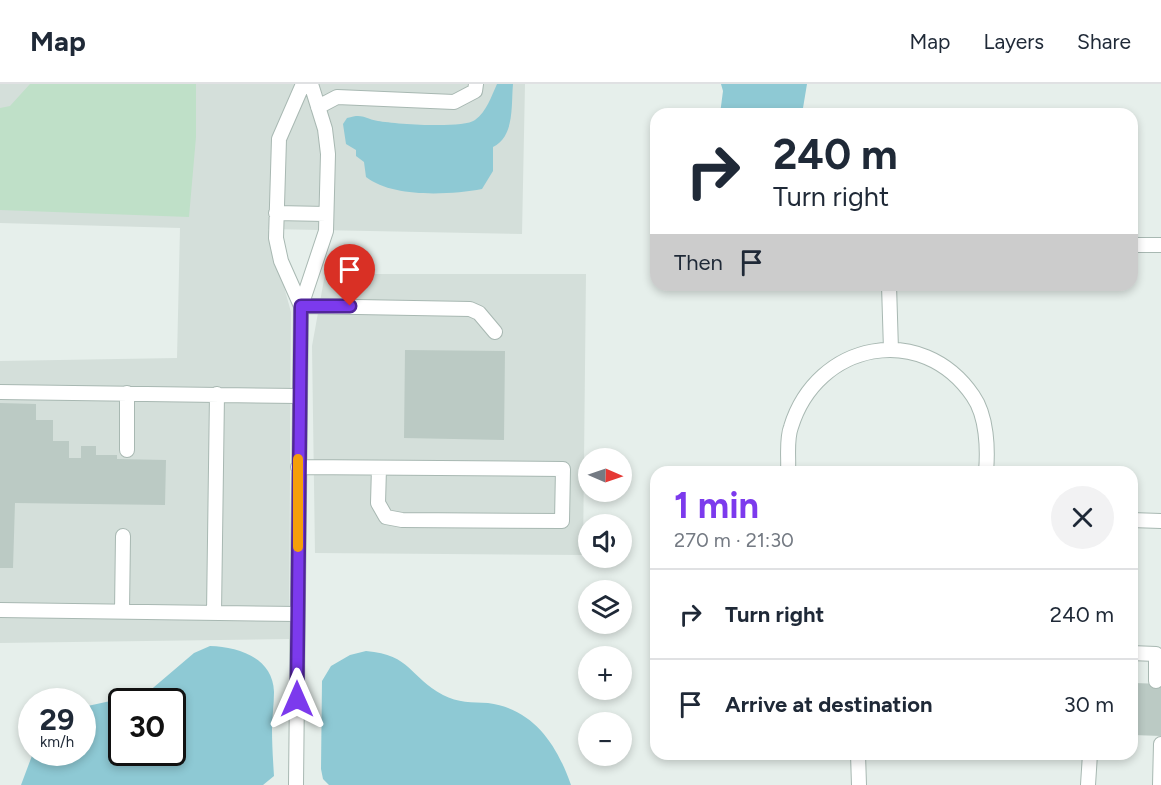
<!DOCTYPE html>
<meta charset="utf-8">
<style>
body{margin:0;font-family:Figtree,sans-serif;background:#f2f2f3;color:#1f2937;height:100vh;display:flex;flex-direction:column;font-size:22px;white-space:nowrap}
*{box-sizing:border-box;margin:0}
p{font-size:20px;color:#747a83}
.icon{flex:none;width:33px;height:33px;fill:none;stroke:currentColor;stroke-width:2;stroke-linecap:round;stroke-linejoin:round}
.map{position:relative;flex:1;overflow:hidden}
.sheet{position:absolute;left:650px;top:382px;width:488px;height:294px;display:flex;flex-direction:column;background:#fff;border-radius:18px;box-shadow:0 3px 9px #0003}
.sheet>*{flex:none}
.banner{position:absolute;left:650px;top:24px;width:488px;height:183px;border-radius:18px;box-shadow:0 3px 9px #0003;background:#fff;color:#1f2937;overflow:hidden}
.needle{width:39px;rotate:92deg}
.buttons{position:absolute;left:578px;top:364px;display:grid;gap:12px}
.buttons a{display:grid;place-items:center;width:54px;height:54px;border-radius:50%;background:#fff;box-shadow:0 3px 9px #0003;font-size:30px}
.speed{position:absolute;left:18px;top:604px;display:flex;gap:12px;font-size:30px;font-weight:700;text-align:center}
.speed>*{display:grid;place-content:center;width:78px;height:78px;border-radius:50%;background:#fff;box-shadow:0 3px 9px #0003;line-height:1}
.speed small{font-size:15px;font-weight:400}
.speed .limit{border:3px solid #111;border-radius:9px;background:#fff;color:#111}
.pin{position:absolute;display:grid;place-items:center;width:51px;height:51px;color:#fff;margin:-62px -26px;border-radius:50% 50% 50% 0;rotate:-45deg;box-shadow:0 0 6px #0007}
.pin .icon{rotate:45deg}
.me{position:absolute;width:66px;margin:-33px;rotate:0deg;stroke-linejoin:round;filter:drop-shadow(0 0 4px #0008)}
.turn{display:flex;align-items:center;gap:21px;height:126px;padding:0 24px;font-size:27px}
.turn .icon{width:78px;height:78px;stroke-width:2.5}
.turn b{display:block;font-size:42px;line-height:51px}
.then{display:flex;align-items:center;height:57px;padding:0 24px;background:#0003;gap:12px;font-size:22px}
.round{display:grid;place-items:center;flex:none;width:63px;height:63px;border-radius:32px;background:#f2f2f3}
.overview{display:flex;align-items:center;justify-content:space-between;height:102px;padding:0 24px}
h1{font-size:36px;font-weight:700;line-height:45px;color:#7c3aed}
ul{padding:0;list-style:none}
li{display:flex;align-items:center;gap:18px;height:90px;padding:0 24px;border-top:2px solid #e0e1e3}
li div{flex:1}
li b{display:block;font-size:22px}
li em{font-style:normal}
header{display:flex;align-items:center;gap:36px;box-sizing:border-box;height:84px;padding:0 30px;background:#fff;border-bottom:2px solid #e0e1e3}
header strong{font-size:28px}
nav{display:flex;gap:33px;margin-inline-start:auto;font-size:21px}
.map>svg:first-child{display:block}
</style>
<header>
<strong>Map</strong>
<nav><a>Map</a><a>Layers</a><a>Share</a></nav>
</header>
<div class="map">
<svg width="1161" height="701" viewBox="0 0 1161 701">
<rect width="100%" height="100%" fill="#e6efeb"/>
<!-- built -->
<path fill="#d4dfda" d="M0,0H525L522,150L268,145L291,228L289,555L0,559V277L177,274L180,144L0,139Z
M325,190H586L583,471L315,469L312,262Z"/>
<!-- green -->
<path fill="#bfe0c8" d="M30,0H196V53L189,133L0,126V24L10,22Z"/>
<!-- water -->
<path fill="#8ec9d4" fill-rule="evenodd" d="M497,0H513C511,21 515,52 493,63V87L482,105C449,111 393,114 366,93L364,78L356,72V66L346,60L343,40L347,34C363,29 363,34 378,37C395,40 463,45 475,36C487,27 491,13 497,0Z
M721,0H807L802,30H720L723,7Z
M210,562C239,563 273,574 274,608C274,621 272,633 272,645C272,661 273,676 274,692L263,701H21L33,669H82L83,623L147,609L194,569ZM122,618H172V669H122Z
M366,567C412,571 409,593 443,611C458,619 472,618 488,619C534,625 557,661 571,701H329L323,695L321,685L322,597L331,582L350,571Z"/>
<!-- building -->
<path fill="#bbcac4" d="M405,266L505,267L504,356L404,354Z
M0,319L36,320V336H53V357H69V374H81V362H96V371H117V375L166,376L165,421L15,419L13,484H0Z
M1135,599L1161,600V652L1133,651Z"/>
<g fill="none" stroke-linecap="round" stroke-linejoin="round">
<!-- minor casing -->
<g stroke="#a8b8b2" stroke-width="16">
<path id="minor" d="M303,0L279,55L276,154L281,177L301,222L326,147L328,70L325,45L311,0
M318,23L337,13L454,18L475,7L476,0
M276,129L326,130
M1131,161H1161
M889,201L891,266
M0,308L299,312
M127,366V309
M298,383L563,385L562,437L402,436L386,433L378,419L379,384
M788,388C789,374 786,356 791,343C817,258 922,237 973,312C987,332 988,365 986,388
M1131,436L1161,437
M0,526L297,530
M122,527L123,452
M214,529L217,310
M1131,569L1156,570V597
M858,670L859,701
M296,701L301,222L470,225L479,229L495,248
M1088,701L1090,670
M1160,701L1161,660"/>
</g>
<!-- minor -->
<use href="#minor" stroke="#fff" stroke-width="14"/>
</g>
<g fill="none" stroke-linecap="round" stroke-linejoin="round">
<!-- route casing -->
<g stroke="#51269a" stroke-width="15">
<path id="route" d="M297,615L301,222H350"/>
</g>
<!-- route -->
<use href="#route" stroke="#7c3aed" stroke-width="10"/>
<!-- slow -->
<path stroke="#f59e0b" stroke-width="10" d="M298,463V375"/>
</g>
</svg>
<div class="buttons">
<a><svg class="needle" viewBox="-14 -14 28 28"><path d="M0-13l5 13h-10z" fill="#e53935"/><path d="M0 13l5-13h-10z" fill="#747a83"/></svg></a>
<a><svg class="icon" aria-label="sound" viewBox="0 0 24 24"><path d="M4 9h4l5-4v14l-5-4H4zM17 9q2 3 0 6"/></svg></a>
<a><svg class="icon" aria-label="layers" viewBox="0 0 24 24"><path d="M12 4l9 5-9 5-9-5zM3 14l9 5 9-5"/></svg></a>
<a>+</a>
<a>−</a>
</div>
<div class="speed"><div>29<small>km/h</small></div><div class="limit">30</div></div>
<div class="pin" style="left:350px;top:222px;background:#d93025"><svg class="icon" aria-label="arrive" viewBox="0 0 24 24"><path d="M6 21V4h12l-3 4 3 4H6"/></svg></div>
<svg class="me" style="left:297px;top:615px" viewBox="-20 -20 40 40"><path d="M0-17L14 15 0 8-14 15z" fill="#7c3aed" stroke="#fff" stroke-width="4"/></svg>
<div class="banner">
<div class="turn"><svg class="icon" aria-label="right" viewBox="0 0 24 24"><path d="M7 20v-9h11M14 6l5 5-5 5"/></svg><div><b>240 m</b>Turn right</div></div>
<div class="then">Then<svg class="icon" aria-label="arrive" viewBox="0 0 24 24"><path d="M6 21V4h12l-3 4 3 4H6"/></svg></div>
</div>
<section class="sheet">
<div class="overview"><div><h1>1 min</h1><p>270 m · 21:30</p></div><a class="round"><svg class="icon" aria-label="close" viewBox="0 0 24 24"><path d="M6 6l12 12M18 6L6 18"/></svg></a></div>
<ul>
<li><svg class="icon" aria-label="right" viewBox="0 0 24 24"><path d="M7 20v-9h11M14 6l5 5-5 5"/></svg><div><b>Turn right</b></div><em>240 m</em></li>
<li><svg class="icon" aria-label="arrive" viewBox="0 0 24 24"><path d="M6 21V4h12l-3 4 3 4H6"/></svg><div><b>Arrive at destination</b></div><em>30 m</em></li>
</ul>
</section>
</div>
